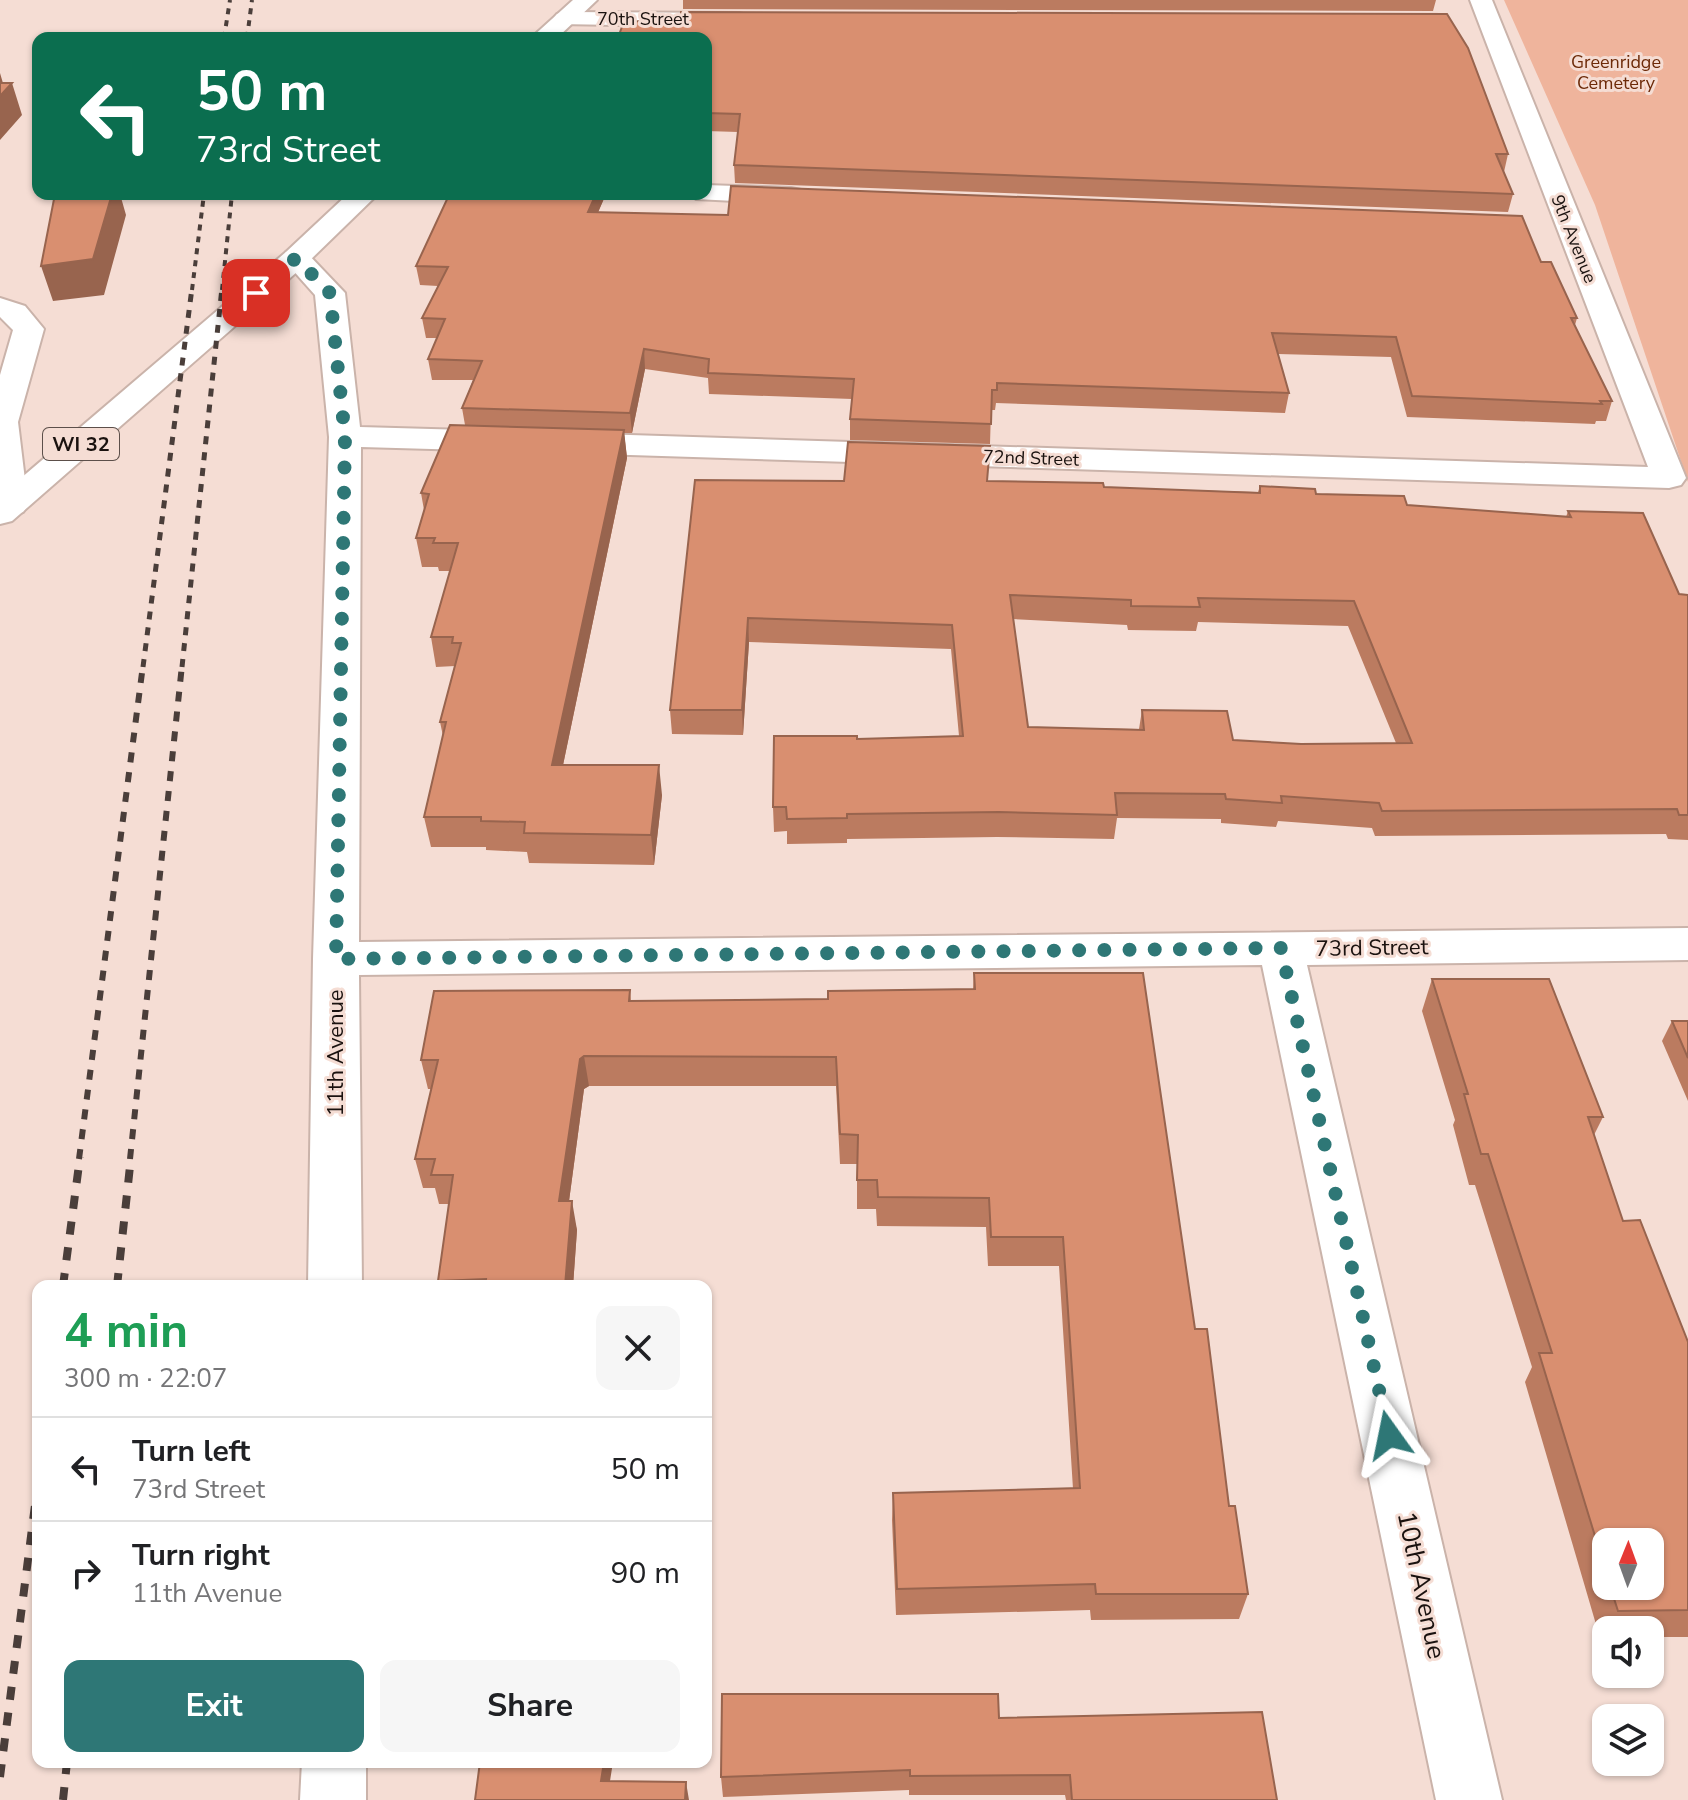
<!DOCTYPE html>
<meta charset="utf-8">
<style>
body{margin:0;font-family:"Nunito Sans",sans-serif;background:#f6f6f6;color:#202124;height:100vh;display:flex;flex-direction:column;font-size:30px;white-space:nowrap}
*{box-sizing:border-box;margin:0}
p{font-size:26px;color:#757577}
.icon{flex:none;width:44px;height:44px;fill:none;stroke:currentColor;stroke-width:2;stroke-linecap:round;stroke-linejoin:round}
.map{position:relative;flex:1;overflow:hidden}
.sheet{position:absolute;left:32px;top:1280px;width:680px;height:488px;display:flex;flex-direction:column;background:#fff;border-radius:16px;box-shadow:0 2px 6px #0004}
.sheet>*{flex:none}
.top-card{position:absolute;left:32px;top:32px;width:680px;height:168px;border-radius:16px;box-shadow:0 2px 6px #0004;background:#0b6e4f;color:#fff;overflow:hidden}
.needle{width:52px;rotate:1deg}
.tools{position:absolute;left:1592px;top:1528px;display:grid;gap:16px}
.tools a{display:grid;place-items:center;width:72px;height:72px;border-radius:16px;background:#fff;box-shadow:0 2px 6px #0004;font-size:40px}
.pin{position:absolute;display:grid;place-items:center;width:68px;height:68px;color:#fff;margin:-34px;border-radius:16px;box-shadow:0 4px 12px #0006}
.me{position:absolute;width:88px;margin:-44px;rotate:348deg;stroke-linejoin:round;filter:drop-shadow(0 0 6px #0008)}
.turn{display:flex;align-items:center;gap:28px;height:168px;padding:0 32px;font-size:36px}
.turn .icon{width:104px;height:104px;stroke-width:2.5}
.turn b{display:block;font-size:56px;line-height:68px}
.round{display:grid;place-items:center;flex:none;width:84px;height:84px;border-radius:16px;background:#f6f6f6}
.head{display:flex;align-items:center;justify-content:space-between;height:136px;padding:0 32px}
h1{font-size:48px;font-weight:700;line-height:60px;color:#1e9e55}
.button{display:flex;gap:16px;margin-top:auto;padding:16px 32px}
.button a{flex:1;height:92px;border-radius:16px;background:#2e7776;color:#fff;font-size:32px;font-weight:700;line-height:92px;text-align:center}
.button a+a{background:#f6f6f6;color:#202124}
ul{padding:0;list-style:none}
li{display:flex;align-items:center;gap:24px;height:104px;padding:0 32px;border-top:2px solid #e0e0e0}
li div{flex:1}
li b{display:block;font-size:30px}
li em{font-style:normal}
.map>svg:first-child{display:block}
</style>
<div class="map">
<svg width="1688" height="1800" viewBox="0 0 1688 1800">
<rect width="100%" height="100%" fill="#f5ddd4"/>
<!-- green -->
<path fill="#efb49c" d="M1504,0H1688V482L1595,205Z"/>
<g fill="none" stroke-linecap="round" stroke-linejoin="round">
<!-- minor casing -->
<g stroke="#cab3aa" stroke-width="4">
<path id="minor" d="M1470,0H1492L1686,478L1681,485L1669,488L567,453L555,450L550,443L555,436L567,433L1648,467Z
M565,12L739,13L747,15L751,20L747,25L739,27L557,24L553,19L557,14Z
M706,185L791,188L801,190L805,196L801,202L791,204L696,199L693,194H706Z
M296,249L306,252L345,293L360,427L502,431L514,434L519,441L514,448L502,451L361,447L359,942L1688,928V960L1307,965L1502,1800H1436L1262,965L359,975L362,1286H308L313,959L329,437L315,295L282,258L286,252Z
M0,298L25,306L44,329L18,422L28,505L23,512L11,515L0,513V375L13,330L0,317Z
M302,1762H366V1800H300Z"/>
</g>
<!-- major casing -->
<g stroke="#cab3aa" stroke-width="4">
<path id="major" d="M573,0H597L557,38H531Z
M348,194H378L306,264L12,521L0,524V496L286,252Z"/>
</g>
<!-- minor -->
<use href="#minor" fill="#fff" fill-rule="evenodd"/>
<!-- major -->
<use href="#major" fill="#fff" fill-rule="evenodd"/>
<!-- rail-far3 -->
<path stroke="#4a3e3a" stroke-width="4" stroke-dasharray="6 6" stroke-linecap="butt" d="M224,38L230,0
M247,38L252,0
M192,290L204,194
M222,290L232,194"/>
<!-- rail-far2 -->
<path stroke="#4a3e3a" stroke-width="5" stroke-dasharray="8 8" stroke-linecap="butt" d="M143,667L192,288
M182,667L222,288"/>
<!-- rail-far1 -->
<path stroke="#4a3e3a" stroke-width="6" stroke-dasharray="10 10" stroke-linecap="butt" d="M79,1159L143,665
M130,1159L182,665"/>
<!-- rail -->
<path stroke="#4a3e3a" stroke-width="8" stroke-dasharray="13 13" stroke-linecap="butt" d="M63,1286L80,1157
M117,1286L131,1157
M0,1777L38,1482
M63,1800L67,1762"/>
</g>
<!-- wall -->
<path fill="#bb7b60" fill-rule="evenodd" d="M683,0H1436L1433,11L683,9Z
M706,38L1508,154L1504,172L1513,194L1508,212L735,183L734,165L738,132L706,131Z
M502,194H606L598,212L1541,262L1577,318L1575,325L1612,401L1606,421H1596L1595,424L1407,417L1391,357L1278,354L1289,393L1285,413L996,403L995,410H991L990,444L850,440V419L852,399L709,394L708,378L645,369L632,433H624L627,458L563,765L662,795L654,865L529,863L527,852L486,850V847H431L424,817L443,736L440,722L455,666L436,667L431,637L450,571H439L438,567H422L416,538L424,510L421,493L465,425L462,408L473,380H432L428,359L437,338H426L422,318L438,286L420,285L416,266L500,197Z
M844,481L1258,492L1260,486L1407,505L1566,517L1568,511L1679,594L1688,595V840L1668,839L1666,834L1375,836L1372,828L1278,821L1276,827L1221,823V819L1117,818L1114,839L997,837L847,839V843L787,844V831L774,832L773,807L857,739L959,736L951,649L749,642L743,735L672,734L670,710ZM1013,619L1127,625L1128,630L1196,631L1198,622L1348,626L1396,743L1301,744L1233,740L1142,710L1139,729L1028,727Z
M974,973L1195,1329L1229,1506L1248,1594L1239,1619L1091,1620L1090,1610L896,1615L892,1520L893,1493L1073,1489L1059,1266H988L986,1227L877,1226L876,1209H857V1164H840L836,1086H589L584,1089L569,1201L577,1230L573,1286H439L438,1281L449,1204H439L435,1188H423L415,1159L431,1089H428L421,1060L630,990L631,1001L828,999L973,989Z
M1432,979L1603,1117L1594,1135L1623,1221L1688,1342V1637H1650V1630H1606V1638H1600L1525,1382L1532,1367L1475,1185H1469L1453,1125L1455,1120L1422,1011ZM1606,1542L1650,1586H1606Z
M1672,1021H1688V1101L1662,1041Z
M999,1718L1277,1800H1066L1065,1795H909V1790L723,1797L721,1777Z"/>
<!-- shaded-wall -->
<path fill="#98644e" d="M0,73L5,90L12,83L22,115L0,140Z
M112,194H120L126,215L104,295L53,301L41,266Z
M596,194H606L590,231L588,212Z
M644,349L645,369L632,433L630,413Z
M624,430L627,458L557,794L552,765Z
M748,618L749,642L743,735L742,710Z
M659,765L662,795L654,865L651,835Z
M584,1056L589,1086L584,1089L565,1231L559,1201L580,1059Z
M572,1201L577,1230L573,1286H565Z
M604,1762H613L607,1800L601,1781Z
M686,1782L689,1800H685Z"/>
<!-- building -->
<path fill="#d98f70" stroke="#98644e" stroke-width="2" fill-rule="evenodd" d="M681,12L1447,14L1468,48L1508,154H1496L1513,194L734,165L740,114L706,113V38H618L624,21L680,22Z
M0,83H12L0,96Z
M731,186L1522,216L1541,262H1551L1577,318H1571L1612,401H1600L1602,404L1412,396L1396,337L1272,333L1289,393L997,383V390H992L991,424L850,419L854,379L708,373L709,359L644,349L630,413L462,408L482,361L428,359L445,319L422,318L448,267L416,266L449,195L500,197L502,194H596L588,212L728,215Z
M55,194H112L93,259L41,266Z
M450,425L624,430L552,765H659L651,835L524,833L525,822L481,821V817H424L446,722H440L461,643H452L453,637H431L458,543H433L435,538H416L429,494L421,493Z
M848,442L990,446L987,481L1103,483L1104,487L1260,493V486L1315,489L1316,494L1404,496L1407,505L1571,517L1568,511L1643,513L1679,594L1688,595V815H1679L1677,809L1382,811L1379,803L1281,796L1282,803L1226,799L1225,794L1115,793L1117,815L999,812L847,814V818L787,819L786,807H773L774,736H857V739L963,736L952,625L748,618L742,710H670L695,480L844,481ZM1010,595L1131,600V606L1200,607L1198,598L1354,601L1412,743L1301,744L1233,740L1227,711L1142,710L1144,730L1028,727Z
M974,973H1143L1195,1329H1207L1229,1506H1235L1248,1594H1096L1095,1584L897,1589L893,1493L1080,1488L1063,1237H991L989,1198L878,1197L877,1180H857L858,1135L840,1134L836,1057L584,1056L580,1059L559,1201H572L565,1286H485L486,1279L438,1281L453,1175H431L435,1159H415L438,1060H421L434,991L630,990L629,1001L828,999V991L975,989Z
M1432,979H1549L1603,1117H1588L1623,1221L1640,1220L1688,1342V1610L1618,1611L1610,1586H1650V1542H1606V1572L1539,1353H1552L1488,1154H1481L1464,1094H1468Z
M1672,1021H1688V1058Z
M722,1694H998L999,1718L1262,1712L1277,1800H1072L1070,1775L910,1776V1770L721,1777Z
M480,1762H604L601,1781L686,1782L685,1800H475Z"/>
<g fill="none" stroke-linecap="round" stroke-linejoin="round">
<!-- route -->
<path stroke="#2e7776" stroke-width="14" stroke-dasharray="0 25.2" d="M256,293L296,258L330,293L345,437L336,959L1281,948L1389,1435"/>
</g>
<g text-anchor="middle" stroke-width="6" stroke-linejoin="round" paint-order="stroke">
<!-- far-street labels -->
<g font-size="18" fill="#1a120f" stroke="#f5ddd4">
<text x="643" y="25">70th Street</text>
<text transform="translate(1574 239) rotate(68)" y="6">9th Avenue</text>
<text transform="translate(1031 458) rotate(2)" y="6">72nd Street</text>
</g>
<!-- far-park labels -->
<g font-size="18" fill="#6d2a08" stroke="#f5ddd4">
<text x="1616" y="68">Greenridge<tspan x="1616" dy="21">Cemetery</tspan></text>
</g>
<!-- shield labels -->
<rect fill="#f5ddd4" stroke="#5c4f4a" stroke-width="2" x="43" y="428" width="76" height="32" rx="6"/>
<g font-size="20" font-weight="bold" fill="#1a120f">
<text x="81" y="451">WI 32</text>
</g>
<!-- street labels -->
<g font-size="22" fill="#1a120f" stroke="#f5ddd4">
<text transform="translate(1372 947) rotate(-1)" y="8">73rd Street</text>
<text transform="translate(335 1053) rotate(-90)" y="8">11th Avenue</text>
</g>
<!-- near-street labels -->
<g font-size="26" fill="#1a120f" stroke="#f5ddd4">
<text transform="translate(1422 1585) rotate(78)" y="9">10th Avenue</text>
</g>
</g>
</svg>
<div class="tools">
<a><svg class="needle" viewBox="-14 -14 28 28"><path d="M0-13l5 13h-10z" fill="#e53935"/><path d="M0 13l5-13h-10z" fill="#757577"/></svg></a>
<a><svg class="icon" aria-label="sound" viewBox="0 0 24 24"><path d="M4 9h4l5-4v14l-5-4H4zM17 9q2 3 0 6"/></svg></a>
<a><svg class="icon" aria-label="layers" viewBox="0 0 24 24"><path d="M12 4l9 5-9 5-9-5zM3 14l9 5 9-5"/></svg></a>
</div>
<div class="pin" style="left:256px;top:293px;background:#d93025"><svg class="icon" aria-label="arrive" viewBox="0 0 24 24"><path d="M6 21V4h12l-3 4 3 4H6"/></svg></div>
<svg class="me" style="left:1389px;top:1435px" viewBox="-20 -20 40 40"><path d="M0-17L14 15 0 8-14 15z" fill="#2e7776" stroke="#fff" stroke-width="4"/></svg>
<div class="top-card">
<div class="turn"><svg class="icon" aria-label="left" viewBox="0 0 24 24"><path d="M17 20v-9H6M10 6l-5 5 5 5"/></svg><div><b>50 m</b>73rd Street</div></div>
</div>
<section class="sheet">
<div class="head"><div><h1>4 min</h1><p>300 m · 22:07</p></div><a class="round"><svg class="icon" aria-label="close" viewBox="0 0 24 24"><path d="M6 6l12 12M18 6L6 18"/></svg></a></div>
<ul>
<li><svg class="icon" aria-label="left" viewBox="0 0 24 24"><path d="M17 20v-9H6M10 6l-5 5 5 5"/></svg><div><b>Turn left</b><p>73rd Street</p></div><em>50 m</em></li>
<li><svg class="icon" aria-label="right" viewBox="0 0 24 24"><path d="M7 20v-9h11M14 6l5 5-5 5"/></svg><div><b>Turn right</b><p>11th Avenue</p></div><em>90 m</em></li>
</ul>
<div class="button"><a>Exit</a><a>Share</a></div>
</section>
</div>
